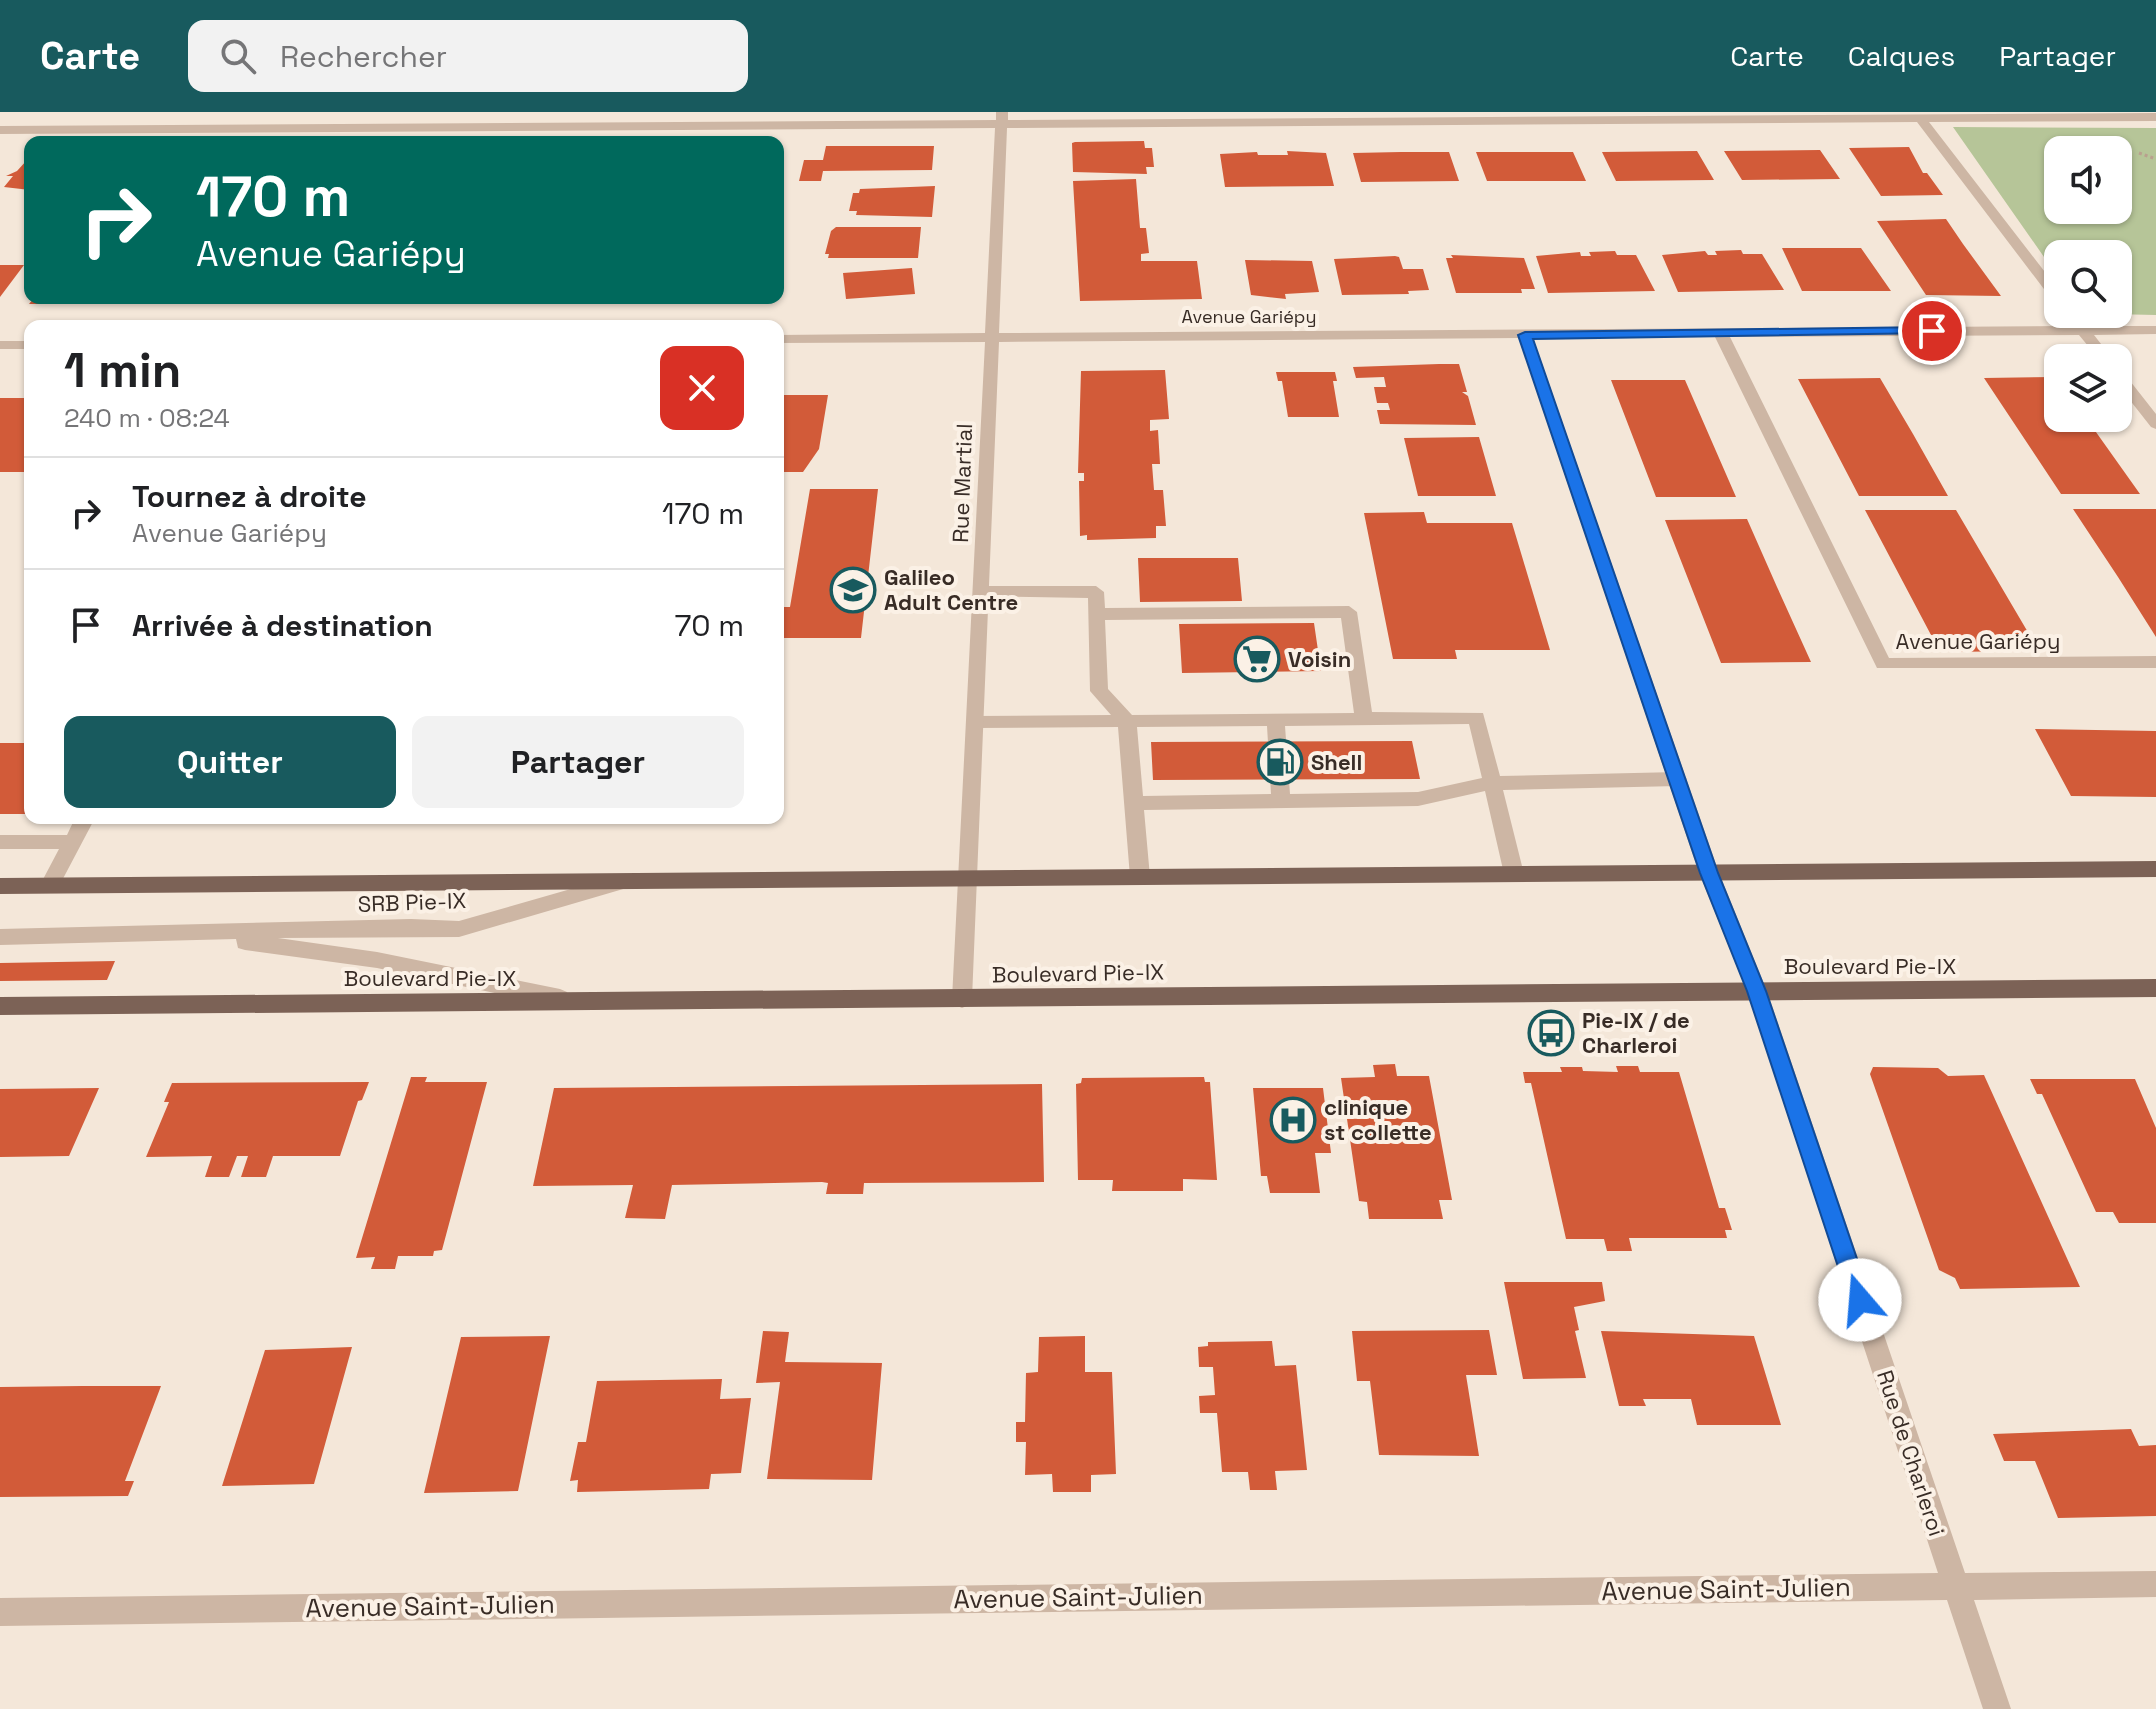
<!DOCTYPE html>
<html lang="fr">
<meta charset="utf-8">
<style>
body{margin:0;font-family:"Space Grotesk",sans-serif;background:#f2f2f2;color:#202124;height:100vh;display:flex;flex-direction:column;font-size:30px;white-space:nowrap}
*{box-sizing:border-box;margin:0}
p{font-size:26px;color:#757577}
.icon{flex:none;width:44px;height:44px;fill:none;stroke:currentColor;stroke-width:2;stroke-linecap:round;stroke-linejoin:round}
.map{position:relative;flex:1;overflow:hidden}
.side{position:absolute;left:24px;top:208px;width:760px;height:504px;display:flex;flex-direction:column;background:#fff;border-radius:16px;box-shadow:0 2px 6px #0004}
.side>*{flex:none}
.top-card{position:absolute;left:24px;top:24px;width:760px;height:168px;border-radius:16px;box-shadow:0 2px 6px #0004;background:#00695c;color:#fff;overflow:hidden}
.fabs{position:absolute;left:2044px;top:24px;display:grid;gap:16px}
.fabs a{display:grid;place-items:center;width:88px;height:88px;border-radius:16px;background:#fff;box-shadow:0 2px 6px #0004;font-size:40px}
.pin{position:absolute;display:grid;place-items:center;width:68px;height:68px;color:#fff;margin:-34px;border:4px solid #fff;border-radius:50%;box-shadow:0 2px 8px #0007}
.me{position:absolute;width:88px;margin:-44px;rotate:342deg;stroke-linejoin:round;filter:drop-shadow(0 0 6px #0008)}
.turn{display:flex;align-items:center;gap:28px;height:168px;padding:0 40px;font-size:36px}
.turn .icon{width:104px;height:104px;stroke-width:2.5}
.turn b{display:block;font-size:56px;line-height:68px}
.round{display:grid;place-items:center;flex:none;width:84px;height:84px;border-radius:16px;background:#f2f2f2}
.headline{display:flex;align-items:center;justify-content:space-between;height:136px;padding:0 40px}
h1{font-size:48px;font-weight:800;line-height:60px}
.action{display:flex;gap:16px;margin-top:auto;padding:16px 40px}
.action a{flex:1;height:92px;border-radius:16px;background:#185a5e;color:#fff;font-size:32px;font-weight:800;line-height:92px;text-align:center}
.action a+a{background:#f2f2f2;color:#202124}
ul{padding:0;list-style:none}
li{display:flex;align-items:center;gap:24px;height:112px;padding:0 40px;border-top:2px solid #e0e0e0}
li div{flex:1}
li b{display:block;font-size:30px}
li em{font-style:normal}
header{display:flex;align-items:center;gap:48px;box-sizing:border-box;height:112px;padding:0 40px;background:#185a5e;color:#fff}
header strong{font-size:38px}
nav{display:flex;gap:44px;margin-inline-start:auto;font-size:28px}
.search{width:560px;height:72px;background:#f2f2f2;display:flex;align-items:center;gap:20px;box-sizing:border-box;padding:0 28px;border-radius:16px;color:#757577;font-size:30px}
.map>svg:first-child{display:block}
</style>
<header>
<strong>Carte</strong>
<div class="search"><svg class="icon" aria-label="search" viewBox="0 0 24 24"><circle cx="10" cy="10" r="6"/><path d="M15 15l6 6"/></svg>Rechercher</div>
<nav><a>Carte</a><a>Calques</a><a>Partager</a></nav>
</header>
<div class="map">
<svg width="2156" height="1597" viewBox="0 0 2156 1597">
<rect width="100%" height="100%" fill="#f4e7d9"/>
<!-- green -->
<path fill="#b6c598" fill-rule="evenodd" d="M1953,15L2156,16V203L2110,202H2118V142H2058V165ZM2058,38H2118V98H2058Z"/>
<!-- building -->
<path fill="#d25b39" d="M1144,29L1145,36H1152L1154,55H1146L1147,62L1073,60L1072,31L1075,30Z
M826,34H934L932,58L823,59L821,69H799L804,48H823Z
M1909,35L1923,61H1927L1943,83L1881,84L1849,36Z
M1820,38L1840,67L1742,68L1724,39Z
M1287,39L1326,41L1334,74L1225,75L1220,42L1257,40L1258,43H1288Z
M1697,39L1714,68L1616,69L1602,40Z
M1401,40H1449L1459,69L1361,70L1353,41Z
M1476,40H1573L1586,69H1487Z
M27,48H30V78L4,75L13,64H6L17,59Z
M1136,67L1140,116H1146L1149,141L1141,142V149H1197L1202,187L1080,189L1073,69Z
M935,74L932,105L856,103L857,99H849L853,81H859L860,77Z
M1946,107L1963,132L2001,184L1926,183L1877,109Z
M836,115H921L918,146H828L829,142H825L831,119Z
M1782,136H1861L1891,179H1802Z
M1741,138L1743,142H1762L1784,178L1678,180L1662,143L1705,139L1708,143H1717L1715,139Z
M1615,139L1617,143H1636L1655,179L1548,181L1536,144L1580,140L1581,144H1591L1589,140Z
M1451,143L1524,146L1535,177H1521L1522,181H1456L1446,146H1453Z
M1395,144L1399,145L1403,157H1423L1429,178L1408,179L1409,182L1342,183L1334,147Z
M1245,148L1312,149L1319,180L1285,182L1286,187L1251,183Z
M0,153H24L0,185Z
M912,156L915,182L846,187L843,161Z
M34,186H93L89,192H29Z
M121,186H180L177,192L118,191Z
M205,186H255L252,191H202Z
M1439,252H1459L1467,280H1462L1468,284L1476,313L1380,312L1377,298H1390L1388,291H1377L1374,275H1386L1384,265L1356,266L1353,255Z
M1165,258L1169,307L1150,308V319L1158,318L1160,352H1152L1154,378H1163L1166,414H1156V426L1087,428V423L1080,424L1079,369H1084V361H1078L1081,259Z
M1276,260H1335L1337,269H1333L1339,305H1288L1282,269H1278Z
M2056,265L2058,306H2086L2140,382H2061L1984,266Z
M1880,266L1913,322L1948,384H1859L1798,267Z
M1611,268H1685L1736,385H1656Z
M778,283H828L819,337L803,360H778Z
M0,286H30V360H0Z
M1479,325L1496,384H1418L1404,326Z
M810,377H878L861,526H778L780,495H790Z
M2073,397H2156V525L2118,465Z
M1865,398H1956L2039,539L1940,540Z
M1424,400L1427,411H1512L1550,538H1455L1457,547H1393L1364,401Z
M1747,407L1777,475L1811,550L1721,551L1665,408Z
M1138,446H1238L1242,489L1140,490Z
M1314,511L1321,559L1182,561L1179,512Z
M2035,617L2156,619V685L2071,684Z
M1412,629L1420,667L1153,668L1151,630Z
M0,631H30V702H0Z
M115,849L107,868L0,869V851Z
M1395,952L1397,964H1429L1452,1088H1439L1443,1107H1369L1367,1090L1359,1089L1341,966L1375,965L1373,953Z
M1616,954H1638L1640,960H1679L1719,1096H1725L1732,1118H1725L1727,1126H1629L1632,1139H1607L1604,1127H1566L1531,971H1525L1523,960H1562L1560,955H1582L1583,959L1618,960Z
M1873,955L1938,956L1948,964L1984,963L2080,1175L1960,1177L1955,1166L1939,1158L1870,962Z
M411,965H427L425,970H487L442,1138L434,1139L433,1144H398L395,1157H371L375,1145L356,1146Z
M1204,965L1205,970H1210L1217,1068L1183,1067V1079H1112L1113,1068H1078L1076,972L1081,971L1082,966Z
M2030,967H2135L2156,1016V1111H2119L2113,1100H2096L2042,982H2037Z
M369,970L362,988L358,989L340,1044H273L266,1065H241L248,1044H237L229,1065H205L212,1044L146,1045L169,990H164L172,971Z
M1042,972L1044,1070L864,1071L863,1082H826L828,1071L822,1070L672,1073L665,1107L625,1106L633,1073L533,1074L554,976Z
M99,976L69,1044L0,1045V977Z
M1253,976H1323L1331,1041H1315L1320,1081H1270L1267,1064H1261Z
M1504,1170H1602L1605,1189L1574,1195L1579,1218L1575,1219L1586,1266L1523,1267Z
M1489,1218L1497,1263H1466L1479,1344L1379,1343L1370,1269H1357L1352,1219Z
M763,1219L789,1220L785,1250L882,1251L872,1368L767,1367L780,1270L756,1271Z
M1601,1219L1754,1224L1781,1313H1697L1691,1287H1643L1646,1294H1619Z
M550,1224L518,1379L424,1381L461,1225Z
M1085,1224V1260H1112L1116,1362L1091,1363V1380H1053L1052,1362L1025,1363L1026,1330H1016V1310H1025L1026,1261L1038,1260L1039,1225Z
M1272,1229L1275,1254L1296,1253L1307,1358L1275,1359L1277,1378H1250L1248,1360H1222L1217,1301H1200L1199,1284L1215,1283L1213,1255H1199L1198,1235L1208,1234V1230Z
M352,1235L314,1372L222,1374L265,1238Z
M722,1267L720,1287L751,1286L741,1361L711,1362L709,1377L577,1380L578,1368L570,1369L578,1330H586L597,1269Z
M82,1274H161L125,1369H134L128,1384L0,1385V1275Z
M2131,1317L2139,1334L2156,1333V1404L2058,1406L2035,1349H2004L1993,1322Z"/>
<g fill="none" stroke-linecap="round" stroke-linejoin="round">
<!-- path -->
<path stroke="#b9a08e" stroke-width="3" stroke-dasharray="3 3" stroke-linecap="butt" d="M2139,41L2156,47"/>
<!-- lane -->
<path fill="#cdb6a4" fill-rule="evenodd" d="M982,474H1096L1104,480L1105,496L1349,494L1357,500L1372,600L1483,601L1500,664L1678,660L1687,667L1678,674L1503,678L1524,762L1514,770L1504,762L1485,679L1418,694L1144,698L1150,765L1140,773L1130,765L1118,615L976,616L967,610L976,604L1111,603L1090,579L1088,486L976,484L974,480ZM1341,506L1354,601L1132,603L1108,577L1105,508ZM1469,612L1482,666L1418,680L1290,682L1285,614ZM1267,614L1271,682L1143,684L1137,615Z
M75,706H95L57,778H43L40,773L59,737H0V723H67Z
M623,762L630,765L633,770L630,775L459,825L278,826L377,840L560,877L567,880L570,886L567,892L560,895L377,856L245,838L238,836L236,827L0,833V817L411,807L459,809Z"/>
<!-- street -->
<path fill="#cdb6a4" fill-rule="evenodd" d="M996,0H1008V8L2156,1V9L1929,10L2058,177V190L2053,189L1917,10L1007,16L999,221L2073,214L2063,202H2077L2087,214H2156V222L2094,223L2112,246H2098L2079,223L1730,225L1889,546L2156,544V556H1877L1715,225L1533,226L1719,761L1767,879L1965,1461L2156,1459V1485L1974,1488L2011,1597H1983L1947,1488L0,1514V1486L1938,1461L1747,879L1699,761L1519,226L999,230L972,887L969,893L962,896L955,893L952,887L985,230L778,231V223L985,221L995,16L0,22V14L996,8Z
M0,229H30V237H0Z
M2118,259L2123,260L2156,302V317L2151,315L2118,273Z"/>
<!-- primary -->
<path fill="#7c6256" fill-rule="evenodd" d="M2156,749V765L0,782V766Z
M2156,867V885L0,903V885Z"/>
</g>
<!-- route -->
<path fill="#1a73e8" stroke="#114b97" stroke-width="2" d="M1932,215L1937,216V221L1533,227L1718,761L1766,879L1871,1188L1868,1196L1860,1199L1852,1196L1849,1188L1747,879L1700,761L1518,223L1525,220Z"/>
<!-- icons -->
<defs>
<g id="school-ring" transform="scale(2.3)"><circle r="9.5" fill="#fbf1e6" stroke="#185a5e" stroke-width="1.5"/><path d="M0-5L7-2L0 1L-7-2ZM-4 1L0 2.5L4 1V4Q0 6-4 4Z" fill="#185a5e"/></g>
<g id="supermarket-ring" transform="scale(2.3)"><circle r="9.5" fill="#fbf1e6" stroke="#185a5e" stroke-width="1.5"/><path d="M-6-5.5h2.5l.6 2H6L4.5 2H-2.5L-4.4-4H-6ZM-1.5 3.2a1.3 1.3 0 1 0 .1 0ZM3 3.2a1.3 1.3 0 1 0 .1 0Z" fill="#185a5e"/></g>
<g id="fuel-ring" transform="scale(2.3)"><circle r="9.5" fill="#fbf1e6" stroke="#185a5e" stroke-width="1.5"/><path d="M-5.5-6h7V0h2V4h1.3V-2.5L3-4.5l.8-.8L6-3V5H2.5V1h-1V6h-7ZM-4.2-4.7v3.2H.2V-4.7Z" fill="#185a5e"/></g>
<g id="bus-ring" transform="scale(2.3)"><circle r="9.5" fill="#fbf1e6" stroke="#185a5e" stroke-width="1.5"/><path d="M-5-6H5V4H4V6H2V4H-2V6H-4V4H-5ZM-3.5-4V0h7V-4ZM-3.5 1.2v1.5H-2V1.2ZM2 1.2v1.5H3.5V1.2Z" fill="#185a5e"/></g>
<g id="hospital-ring" transform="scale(2.3)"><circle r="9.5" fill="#fbf1e6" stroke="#185a5e" stroke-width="1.5"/><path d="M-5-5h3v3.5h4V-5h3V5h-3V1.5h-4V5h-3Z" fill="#185a5e"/></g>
</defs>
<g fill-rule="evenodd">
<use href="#school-ring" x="853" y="478"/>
<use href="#supermarket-ring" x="1257" y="547"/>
<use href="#fuel-ring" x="1280" y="650"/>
<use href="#bus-ring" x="1551" y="921"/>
<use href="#hospital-ring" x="1293" y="1008"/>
</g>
<g text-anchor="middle" stroke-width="8" stroke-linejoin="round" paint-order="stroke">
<!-- far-street labels -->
<g font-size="18" fill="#382c26" stroke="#fbf1e6">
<text x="1249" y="211">Avenue Gariépy</text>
</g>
<!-- street labels -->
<g font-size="22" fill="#382c26" stroke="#fbf1e6">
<text transform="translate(962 371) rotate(-88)" y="8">Rue Martial</text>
<text x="1978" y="537">Avenue Gariépy</text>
<text transform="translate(412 790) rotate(-2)" y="8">SRB Pie-IX</text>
<text x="1870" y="862">Boulevard Pie-IX</text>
<text transform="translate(1078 861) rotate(-1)" y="8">Boulevard Pie-IX</text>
<text x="430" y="874">Boulevard Pie-IX</text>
<text transform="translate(1911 1341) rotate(72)" y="8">Rue de Charleroi</text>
</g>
<!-- poi labels -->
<g font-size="22" font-weight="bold" fill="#382c26" stroke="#fbf1e6" text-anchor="start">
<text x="884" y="473">Galileo<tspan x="884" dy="25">Adult Centre</tspan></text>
<text x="1288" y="555">Voisin</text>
<text x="1311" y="658">Shell</text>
<text x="1582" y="916">Pie-IX / de<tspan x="1582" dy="25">Charleroi</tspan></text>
<text x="1324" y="1003">clinique<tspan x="1324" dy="25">st collette</tspan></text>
</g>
<!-- near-street labels -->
<g font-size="26" fill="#382c26" stroke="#fbf1e6">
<text transform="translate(1726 1477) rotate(-1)" y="9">Avenue Saint-Julien</text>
<text transform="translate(1078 1485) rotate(-1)" y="9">Avenue Saint-Julien</text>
<text transform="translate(430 1494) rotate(-1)" y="9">Avenue Saint-Julien</text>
</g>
</g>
</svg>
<div class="fabs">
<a><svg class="icon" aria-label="sound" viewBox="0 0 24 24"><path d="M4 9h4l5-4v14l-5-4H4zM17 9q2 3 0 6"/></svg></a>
<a><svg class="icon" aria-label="search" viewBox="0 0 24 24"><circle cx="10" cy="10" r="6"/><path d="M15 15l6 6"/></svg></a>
<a><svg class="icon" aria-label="layers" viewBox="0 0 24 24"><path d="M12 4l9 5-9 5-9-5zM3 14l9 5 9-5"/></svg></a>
</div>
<div class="pin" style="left:1932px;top:219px;background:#d93025"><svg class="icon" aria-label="arrive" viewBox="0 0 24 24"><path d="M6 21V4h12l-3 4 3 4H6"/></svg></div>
<svg class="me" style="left:1860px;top:1188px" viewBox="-20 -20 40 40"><circle r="19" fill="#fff"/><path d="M0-13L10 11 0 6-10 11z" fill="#1a73e8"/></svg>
<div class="top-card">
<div class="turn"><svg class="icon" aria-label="right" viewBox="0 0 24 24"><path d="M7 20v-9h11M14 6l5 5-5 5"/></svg><div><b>170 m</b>Avenue Gariépy</div></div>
</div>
<section class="side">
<div class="headline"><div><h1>1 min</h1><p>240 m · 08:24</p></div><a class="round" style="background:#d93025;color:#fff"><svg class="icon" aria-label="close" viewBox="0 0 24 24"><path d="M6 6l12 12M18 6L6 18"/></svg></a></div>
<ul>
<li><svg class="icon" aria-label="right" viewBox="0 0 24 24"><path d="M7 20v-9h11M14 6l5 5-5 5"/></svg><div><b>Tournez à droite</b><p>Avenue Gariépy</p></div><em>170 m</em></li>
<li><svg class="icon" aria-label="arrive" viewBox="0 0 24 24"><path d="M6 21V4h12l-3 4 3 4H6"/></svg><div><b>Arrivée à destination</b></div><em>70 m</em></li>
</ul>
<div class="action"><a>Quitter</a><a>Partager</a></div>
</section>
</div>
